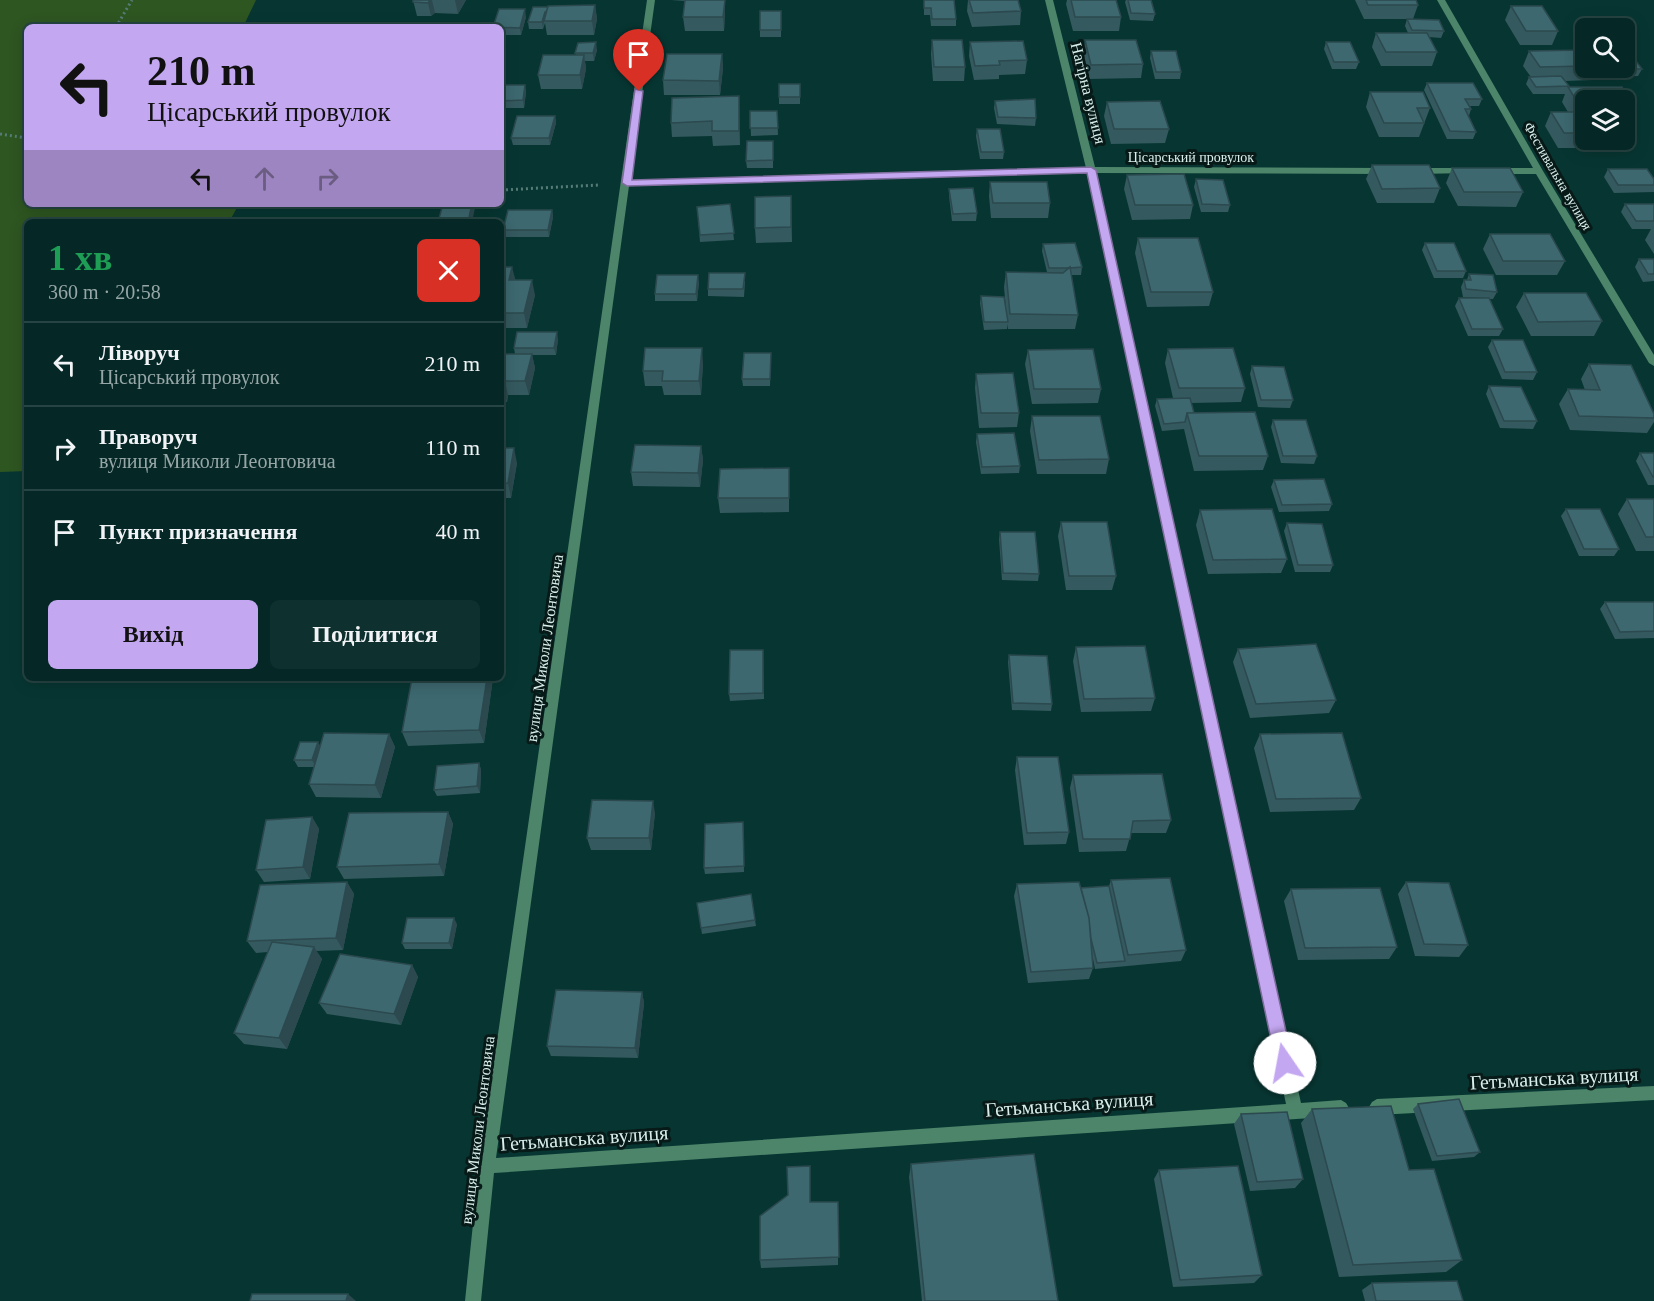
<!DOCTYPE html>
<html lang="uk">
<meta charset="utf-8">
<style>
body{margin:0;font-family:"Times New Roman",serif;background:#0e302e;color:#f1f3f6;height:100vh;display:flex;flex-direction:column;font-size:22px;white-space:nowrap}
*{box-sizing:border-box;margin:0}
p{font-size:20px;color:#97a6a7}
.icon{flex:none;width:33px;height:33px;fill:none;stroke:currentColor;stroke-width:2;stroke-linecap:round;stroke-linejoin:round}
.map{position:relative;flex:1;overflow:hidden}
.drawer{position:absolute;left:24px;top:219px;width:480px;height:462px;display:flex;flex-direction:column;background:#052826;border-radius:9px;box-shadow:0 3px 15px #0003,0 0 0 2px #264443}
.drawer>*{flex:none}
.guide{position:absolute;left:24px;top:24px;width:480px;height:183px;border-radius:9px;box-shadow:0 3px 15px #0003,0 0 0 2px #264443;background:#c4a7f1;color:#111;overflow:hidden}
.buttons{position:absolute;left:1575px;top:18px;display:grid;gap:12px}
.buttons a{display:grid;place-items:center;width:60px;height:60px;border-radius:9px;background:#052826;box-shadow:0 3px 15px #0003,0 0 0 2px #264443;font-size:30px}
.pin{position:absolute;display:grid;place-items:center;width:51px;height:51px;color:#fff;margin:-62px -26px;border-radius:50% 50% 50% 0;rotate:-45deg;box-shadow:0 0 6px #0007}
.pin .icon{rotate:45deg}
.me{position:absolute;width:66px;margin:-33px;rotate:348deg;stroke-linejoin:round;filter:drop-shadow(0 0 4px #0008)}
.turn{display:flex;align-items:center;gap:21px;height:126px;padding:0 24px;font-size:27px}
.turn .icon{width:78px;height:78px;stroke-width:2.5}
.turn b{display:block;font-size:42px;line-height:51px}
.lanes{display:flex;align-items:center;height:57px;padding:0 24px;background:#0003;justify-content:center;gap:30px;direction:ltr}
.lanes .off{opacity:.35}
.round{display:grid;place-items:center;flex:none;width:63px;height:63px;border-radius:9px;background:#0e302e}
.summary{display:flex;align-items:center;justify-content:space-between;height:102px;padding:0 24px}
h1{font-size:36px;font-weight:700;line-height:45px;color:#1e9e55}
.cta{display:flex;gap:12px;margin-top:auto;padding:12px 24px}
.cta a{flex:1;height:69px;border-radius:9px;background:#c4a7f1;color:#111;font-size:24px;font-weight:700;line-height:69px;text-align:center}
.cta a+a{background:#0e302e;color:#f1f3f6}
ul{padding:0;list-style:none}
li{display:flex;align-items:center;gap:18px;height:84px;padding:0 24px;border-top:2px solid #264443}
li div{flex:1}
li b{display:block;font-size:22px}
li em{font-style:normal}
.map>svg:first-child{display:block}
</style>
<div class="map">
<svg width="1654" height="1301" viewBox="0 0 1654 1301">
<rect width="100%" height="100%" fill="#073632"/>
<!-- green -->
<path fill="#2e5621" d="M0,0H256L243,27H27V204H239L229,222H27V471L0,472Z"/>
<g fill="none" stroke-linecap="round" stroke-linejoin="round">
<!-- path -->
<path stroke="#567c78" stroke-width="3" stroke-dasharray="2 3" stroke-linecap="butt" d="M116,27L132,0
M0,134L27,138
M501,190L599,185"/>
<!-- street -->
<path fill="#4d856a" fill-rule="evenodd" d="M647,0H655L630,180L1086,168L1045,0H1053L1095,167L1384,168L1388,171L1384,174L1096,173L1301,1103L1341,1100L1346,1103L1349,1108L1346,1113L1341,1116L494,1173L481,1301H465L479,1166ZM1087,173L1286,1104L496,1158L629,186Z
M1437,0H1445L1543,171L1654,355V366L1649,363L1536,174H1495L1491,171L1495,168H1533Z
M1465,168L1468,169V173L1417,174L1413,171L1417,168Z
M1654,1086V1100L1377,1115L1372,1112L1369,1107L1372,1102L1377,1099Z"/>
</g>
<!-- wall -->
<path fill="#34595f" d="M413,0H466L458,14L435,13L431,16H417Z
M671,0H725V12L724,31H685L683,17L685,1Z
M924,0L956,19V26H931L930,15H924Z
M968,0H1018L1021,11L1020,25L972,27L967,11Z
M1067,0H1116L1121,17L1119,31H1073L1066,4Z
M1126,0H1151L1155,14L1153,21L1130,20L1125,2Z
M1355,0H1416L1418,5L1413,19H1364Z
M595,5L597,19L594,35H547L545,23L543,29H529L528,22L548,7Z
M1511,6L1558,31L1552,45H1520L1505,20Z
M781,11V37H760V30Z
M526,17L521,35H501V27Z
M1407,19L1444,31L1441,38L1429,37L1437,52L1432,66H1381L1372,47L1376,33H1408L1405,26Z
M932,40L965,67L964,81H933L931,54Z
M1085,40L1143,64L1141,78L1089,79L1083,54Z
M970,42L1027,60L1025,74L999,75V79L974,80L969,56Z
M1326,42L1359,62L1356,69H1332L1324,49Z
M597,50L594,61H585L586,69L582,89H541L538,75L576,55L575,53Z
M1586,50V68H1598L1592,80L1565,81L1569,86L1568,87H1622L1636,108L1629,122H1624V100H1586V140H1616L1612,148H1558L1545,126L1551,112H1568L1562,102L1565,94H1533L1526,84L1529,77H1531L1523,66L1529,51Z
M1151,51L1181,72L1180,79H1155L1150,58Z
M722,54L723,68L720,95H664L663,80Z
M1601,68H1624L1642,69L1638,76L1608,77Z
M1427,83L1482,99L1479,106H1470L1471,109L1469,116L1476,132L1473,139H1447L1424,90Z
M800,84V104H779V97Z
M501,85H525L526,92L524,108H501Z
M1370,92L1430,108L1419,137H1379L1366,107Z
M739,96L740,145L713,146L712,136L672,137L671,123Z
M995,101L1036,118L1035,126L997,124L994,108Z
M1107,102L1169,129L1165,143L1111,144L1104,116Z
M750,111H777L778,135L751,136Z
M555,116L556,123L550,145H513L511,138Z
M977,129L1004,152L1003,159H980L976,136Z
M773,141V168H747L746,161Z
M1372,165L1440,188L1434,203H1377L1366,179Z
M1452,168L1523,192L1516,207L1458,206L1446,183Z
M1608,169L1654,179V192L1614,193L1604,177Z
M1127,175L1193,205L1190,219L1132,220L1124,189Z
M1196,179L1230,205L1228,212H1201L1194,187Z
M990,182L1050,203L1048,218H991L989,196Z
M949,189L977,213L976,221H952L949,196Z
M791,196L792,242L756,243L755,228Z
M730,204L734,240L700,242L697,207Z
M1625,204H1654V254L1645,240L1651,229H1632L1621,212Z
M552,210L553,217L549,237H504L503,230Z
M1490,234L1565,261L1557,275H1496L1483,249Z
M1138,238L1213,292L1209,306L1147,307L1135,253Z
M1425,243L1466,271L1463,278H1434L1422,250Z
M1043,244L1082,267L1081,275H1071L1078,315L1075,329H1008V324L1007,329L984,330L980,303L981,296L1006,310L1004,287L1006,272H1047L1042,251Z
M1639,259H1654V281L1643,282L1635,267Z
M501,267L515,280L535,295L527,328H501Z
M1469,274L1497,292L1493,299H1489L1503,329L1499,336H1468L1455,306L1459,298H1486L1463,297L1461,287L1464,280H1467Z
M745,281L744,297L708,296V289Z
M699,282L697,301H655V294Z
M1524,293L1602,321L1594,336H1531L1516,307Z
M558,339L556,355H532L535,368L529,395H508L507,402L501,401V354H515L514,348Z
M1492,340L1537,372L1533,380L1502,379L1488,347Z
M1168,349L1245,388L1241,402L1191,403L1194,413L1268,456L1263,470L1194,471L1184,429L1162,431L1155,406L1157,399L1173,398L1165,363Z
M1028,350L1101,389L1098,403L1032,404L1025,364Z
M771,353L770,386H743L742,379Z
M703,363L701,395H664L662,386H645L643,371Z
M1589,364L1654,414V422L1647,433L1570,430L1559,404L1568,389L1585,390L1581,379Z
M1252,366L1293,400L1290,408L1258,407L1250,374Z
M976,374L1019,413L1017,427L979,428L975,388Z
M1489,386L1537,421L1533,429L1500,428L1486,394Z
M1032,416L1109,459L1106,474H1037L1030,431Z
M1273,420L1317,456L1314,464L1281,463L1271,427Z
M977,434L1020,466L1019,473L981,474L976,442Z
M701,446L703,460L700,487L633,486L631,472Z
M501,448L517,463L511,498H501Z
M1640,453H1654V485H1648L1636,461Z
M1274,480L1332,504L1329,511L1279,512L1271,487Z
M789,482V512L720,513L718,498Z
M1627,499H1654V551H1636L1618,514Z
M1566,509L1619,549L1614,556H1579L1561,516Z
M1200,510L1287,559L1281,573L1208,574L1196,525Z
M1061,522L1116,576L1112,590H1066L1058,536Z
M1287,523L1333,565L1330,572H1295L1284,531Z
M1000,532L1039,574L1038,581L1002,580L999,539Z
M1605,602H1654V638L1615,639L1600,609Z
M1076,647L1155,698L1151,711L1081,712L1073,661Z
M1238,649L1336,700L1329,713L1250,718L1233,662Z
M763,650L764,699L730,701L729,694Z
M1009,655L1052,704L1051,711L1012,710L1008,662Z
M493,678L484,743L408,746L402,732Z
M389,734L395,747L381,798L316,797L309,784L314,767H298L294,760Z
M1260,734L1361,798L1354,810L1270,812L1254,748Z
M1017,757L1069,832L1066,844L1024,845L1015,770Z
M479,763L481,770L480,793L437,796L434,790Z
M1073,775L1171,820L1166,833H1131L1126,851L1079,852L1070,788Z
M448,812L453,824L444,876L344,879L337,867Z
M655,813L651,850H591L587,838Z
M312,817L319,829L310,879L264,882L256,870Z
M743,822L744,872L705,874L704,868Z
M1111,880L1186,950L1181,961L1095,969L1093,959V968L1089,979L1028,983L1014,896L1017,884L1081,888L1109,886Z
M347,882L354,894L343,950L316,951L322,959L287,1049L244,1044L234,1033L268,952L256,953L247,941Z
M1406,882L1468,945L1459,957L1415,956L1398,894Z
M1291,889L1397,947L1389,959L1298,960L1284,901Z
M697,903L755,920L756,926L702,934Z
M457,924L452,949H405L402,943Z
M412,965L418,977L401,1025L327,1014L319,1003Z
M642,992L644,1003L638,1058L551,1056L547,1046Z
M1418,1104L1480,1152L1474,1157L1432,1161L1413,1109Z
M1312,1109L1409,1170L1462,1260L1446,1272L1339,1277L1301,1123Z
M1241,1114L1303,1179L1295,1188L1250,1191L1234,1124Z
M911,1164L1058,1301H922L909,1177Z
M1159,1170L1262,1275L1254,1283L1173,1287L1154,1179Z
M788,1195L811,1202H838V1265L761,1268L760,1260Z
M1372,1283L1463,1301H1365L1362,1290Z"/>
<!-- shaded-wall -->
<path fill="#2b494e" d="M430,0H432L435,13L431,16L428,3Z
M455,0H466L458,14Z
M725,0V12L724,31L723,17Z
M595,5L597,19L594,35L592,21Z
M525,9L526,17L521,35L520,28Z
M545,12L546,19L544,21L543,29L542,22Z
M596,42L597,50L594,61L593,53Z
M722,54L723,68L720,95L719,81Z
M584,55L586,69L582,89L580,75Z
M525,85L526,92L524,108L523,100Z
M502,116L503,123L501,132V118Z
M555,116L556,123L550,145L549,138Z
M472,204H474L475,208L472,222H468Z
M552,210L553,217L549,237L548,230Z
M512,267L516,282L509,280Z
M698,275L699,282L697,301L696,294Z
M532,280L535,295L527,328L524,313Z
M557,332L558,339L556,355L554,348Z
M702,348L703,363L701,395L699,381Z
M532,354L535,368L529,395L525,381Z
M505,381L508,395L507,402L503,387Z
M701,446L703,460L700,487L698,473Z
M514,448L517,463L511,498L508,483Z
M487,678H493L484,743L479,730Z
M389,734L395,747L381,798L375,785Z
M318,742L322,749L316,767L312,760Z
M479,763L481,770L480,793L477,786Z
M653,801L655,813L651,850L649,838Z
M448,812L453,824L444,876L439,864Z
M312,817L319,829L310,879L303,867Z
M347,882L354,894L343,950L336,938Z
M454,918L457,924L452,949L449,943Z
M314,947L322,959L287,1049L279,1038Z
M412,965L418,977L401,1025L394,1014Z
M642,992L644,1003L638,1058L635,1048Z
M348,1294L356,1301H346Z"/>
<!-- building -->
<path fill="#3d686f" stroke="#2b494e" stroke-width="1.5" d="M413,0H430L428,3L413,2Z
M685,0H725L723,17H683Z
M924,0H954L956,19H932L931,8H924Z
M969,0H1018L1021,11L973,13Z
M1071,0H1116L1121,17H1075Z
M1128,0H1151L1155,14L1131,13Z
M1366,0H1416L1418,5H1368Z
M595,5L592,21H544L548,6Z
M1511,6H1542L1558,31H1526Z
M533,7H548L546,12H545L542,22H528Z
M499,9H525L520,28L493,27Z
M760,11H781V30H760Z
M1407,19L1439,20L1444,31L1412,30Z
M1376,33H1427L1437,52H1386Z
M932,40H962L965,67H934Z
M1085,40H1136L1143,64L1091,65Z
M1023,41L1027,60L999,61L1000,65L975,66L970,42Z
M596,42L593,53H575L578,43Z
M1326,42H1350L1359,62H1334Z
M1624,48H1626L1642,69H1612L1610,68H1624Z
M1586,50V66L1540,67L1529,51Z
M1151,51H1176L1181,72H1156Z
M667,54H722L719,81L663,80Z
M543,55H584L580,75H538Z
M1561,76L1569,86L1536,87L1529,77Z
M1427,83H1473L1482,99H1465L1471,109H1465L1476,132L1450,131Z
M779,84H800V97H779Z
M501,85H525L523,100L501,101Z
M1568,87H1622L1636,108H1624V100H1586V108H1581Z
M1370,92H1423L1430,108H1417L1424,123H1384Z
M739,96V131H712V121L671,123L672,98Z
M1035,99L1036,118L998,117L995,101Z
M1160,101L1169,129H1114L1107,102Z
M750,111H777L778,128H750Z
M1551,112H1586V133H1564Z
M517,116H555L549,138H511Z
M977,129H1000L1004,152H981Z
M747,141H773V160L746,161Z
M1372,165H1429L1440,188L1382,189Z
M1452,168H1510L1523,192H1464Z
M1608,169H1647L1654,179V185H1618Z
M1184,174L1193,205H1135L1127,175Z
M1196,179L1223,180L1230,205L1202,204Z
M990,182H1047L1050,203H993Z
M973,188L977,213L953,214L949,189Z
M791,196V227L755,228V197Z
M443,204H472L468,222H438Z
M730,204L734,233L700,235L697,207Z
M1625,204H1654V221H1636Z
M508,210H552L548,230H503Z
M1490,234H1550L1565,261H1503Z
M1138,238H1198L1213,292H1151Z
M1075,243L1082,267L1070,268V267L1068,268H1049L1043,244Z
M1425,243H1454L1466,271H1437Z
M1639,259H1654V274H1648Z
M501,267H512L509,280H532L524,313H501Z
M1070,267L1078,315L1010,314L1006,272L1063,273Z
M709,273H745L743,289H708Z
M1469,274L1493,275L1497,292L1466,289L1464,280H1471Z
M657,275H698L696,294H655Z
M1524,293H1586L1602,321L1538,322Z
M981,296L1004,297L1008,322H984Z
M1459,298H1489L1503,329H1472Z
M517,332H557L554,348H514Z
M1492,340H1523L1537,372H1505Z
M645,348H702L699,381H662L663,371H643Z
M1233,348L1245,388H1179L1168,349Z
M1093,349L1101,389H1034L1028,350Z
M744,353H771L770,379H742Z
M501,354H532L525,381H505L503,387H501Z
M1589,364L1631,365L1654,414V418L1579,416L1568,389L1600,390Z
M1252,366L1284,367L1293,400H1261Z
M1013,373L1019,413H981L976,374Z
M1489,386L1521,387L1537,421H1504Z
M1190,398L1194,413H1187L1185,422L1164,424L1157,399Z
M1255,412L1268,456H1199L1187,413Z
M1032,416H1100L1109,459L1039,460Z
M1273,420H1306L1317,456H1283Z
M1014,433L1020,466L982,467L977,434Z
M635,445L701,446L698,473L631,472Z
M501,448H514L508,483L501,484Z
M1640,453H1654V477H1653Z
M789,468V498H718L720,469Z
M1324,479L1332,504L1282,505L1274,480Z
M1627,499H1654V537H1646Z
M1272,509L1287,559L1213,560L1200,510Z
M1566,509H1600L1619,549H1584Z
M1061,522H1107L1116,576H1069Z
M1287,523L1322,524L1333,565H1298Z
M1000,532H1035L1039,574L1003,573Z
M1605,602H1654V631L1620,632Z
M1316,644L1336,700L1256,704L1238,649Z
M1145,646L1155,698L1084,699L1076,647Z
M730,650H763V693L729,694Z
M1009,655L1047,656L1052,704L1013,703Z
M412,678H487L479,730L402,732Z
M324,733L389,734L375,785L309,784Z
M1342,733L1361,798L1276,799L1260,734Z
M300,742H318L312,760H294Z
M1017,757H1058L1069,832L1027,833Z
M479,763L477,786L434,790L437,766Z
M1162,774L1171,820L1133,821L1130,839H1083L1073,775Z
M592,800L653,801L649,838H587Z
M448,812L439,864L337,867L349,813Z
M312,817L303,867L256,870L266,820Z
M743,822L744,866L704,868L705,824Z
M1170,878L1186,950L1128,955L1111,880Z
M347,882L336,938L247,941L260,885Z
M1079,882L1089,918L1093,968L1031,972L1017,884Z
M1406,882L1449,883L1468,945L1424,944Z
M1109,886L1125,961L1097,963L1091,939L1089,918L1081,888Z
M1380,888L1397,947L1305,948L1291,889Z
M751,894L755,920L701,928L697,903Z
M407,918H454L449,943H402Z
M272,942L314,947L279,1038L234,1033Z
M340,954L412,965L394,1014L319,1003Z
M556,990L642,992L635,1048L547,1046Z
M1459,1099L1480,1152L1437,1156L1418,1104Z
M1391,1106L1409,1170L1434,1169L1462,1260L1353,1265L1312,1109Z
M1287,1112L1303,1179L1257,1182L1241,1114Z
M1034,1154L1058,1301H925L911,1164Z
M810,1166V1202H838L839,1257L760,1260V1216L788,1195L787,1167Z
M1238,1166L1262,1275L1180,1280L1159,1170Z
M1457,1281L1463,1301H1376L1372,1283Z
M252,1294H348L346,1301H250Z"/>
<!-- route -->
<path fill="#c4a7f1" stroke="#7f6d9d" stroke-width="1.5" d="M635,89L643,91L632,180L1091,167L1096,170L1293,1063L1291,1069L1285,1071L1279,1069L1276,1063L1087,173L627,186L622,183Z"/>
<g text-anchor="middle" stroke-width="6" stroke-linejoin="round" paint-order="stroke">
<!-- far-street labels -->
<g font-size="14" fill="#d9efec" stroke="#081a18">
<text x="1191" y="162">Цісарський провулок</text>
<text transform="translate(1558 176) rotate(60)" y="5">Фестивальна вулиця</text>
</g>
<!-- street labels -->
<g font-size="16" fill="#d9efec" stroke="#081a18">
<text transform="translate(1089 93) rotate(76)" y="6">Нагірна вулиця</text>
<text transform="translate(544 648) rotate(-82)" y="6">вулиця Миколи Леонтовича</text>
<text transform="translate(477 1130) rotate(-83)" y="6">вулиця Миколи Леонтовича</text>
</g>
<!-- near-street labels -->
<g font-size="20" fill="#d9efec" stroke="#081a18">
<text transform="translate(1554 1078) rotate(-3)" y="7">Гетьманська вулиця</text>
<text transform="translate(1069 1104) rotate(-4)" y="7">Гетьманська вулиця</text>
<text transform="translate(584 1138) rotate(-4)" y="7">Гетьманська вулиця</text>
</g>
</g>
</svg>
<div class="buttons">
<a><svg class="icon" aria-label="search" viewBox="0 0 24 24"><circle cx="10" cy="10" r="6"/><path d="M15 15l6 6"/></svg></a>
<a><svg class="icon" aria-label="layers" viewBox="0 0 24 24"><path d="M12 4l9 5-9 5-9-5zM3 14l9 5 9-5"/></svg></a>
</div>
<div class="pin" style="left:639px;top:91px;background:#d93025"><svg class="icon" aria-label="arrive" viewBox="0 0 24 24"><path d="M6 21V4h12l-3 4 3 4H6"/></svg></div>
<svg class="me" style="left:1285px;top:1063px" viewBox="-20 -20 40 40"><circle r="19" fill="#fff"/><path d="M0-13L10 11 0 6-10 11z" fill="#c4a7f1"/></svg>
<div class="guide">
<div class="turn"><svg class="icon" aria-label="left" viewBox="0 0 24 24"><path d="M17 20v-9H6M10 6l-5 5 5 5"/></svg><div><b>210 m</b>Цісарський провулок</div></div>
<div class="lanes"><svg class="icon" aria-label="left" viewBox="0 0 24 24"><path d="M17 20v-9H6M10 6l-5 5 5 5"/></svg><svg class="icon off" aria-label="ahead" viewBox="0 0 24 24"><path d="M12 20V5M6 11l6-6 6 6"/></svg><svg class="icon off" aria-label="right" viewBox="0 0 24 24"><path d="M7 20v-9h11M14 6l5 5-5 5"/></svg></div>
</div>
<section class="drawer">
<div class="summary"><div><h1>1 хв</h1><p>360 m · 20:58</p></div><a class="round" style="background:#d93025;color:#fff"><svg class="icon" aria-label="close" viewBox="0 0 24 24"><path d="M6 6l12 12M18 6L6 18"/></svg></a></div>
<ul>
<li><svg class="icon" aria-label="left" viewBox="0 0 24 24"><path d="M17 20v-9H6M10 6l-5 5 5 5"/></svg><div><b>Ліворуч</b><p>Цісарський провулок</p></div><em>210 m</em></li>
<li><svg class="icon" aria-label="right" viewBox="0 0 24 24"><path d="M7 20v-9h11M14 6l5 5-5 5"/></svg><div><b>Праворуч</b><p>вулиця Миколи Леонтовича</p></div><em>110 m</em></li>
<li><svg class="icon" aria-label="arrive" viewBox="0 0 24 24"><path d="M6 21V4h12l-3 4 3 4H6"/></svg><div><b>Пункт призначення</b></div><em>40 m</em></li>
</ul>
<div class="cta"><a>Вихід</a><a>Поділитися</a></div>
</section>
</div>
